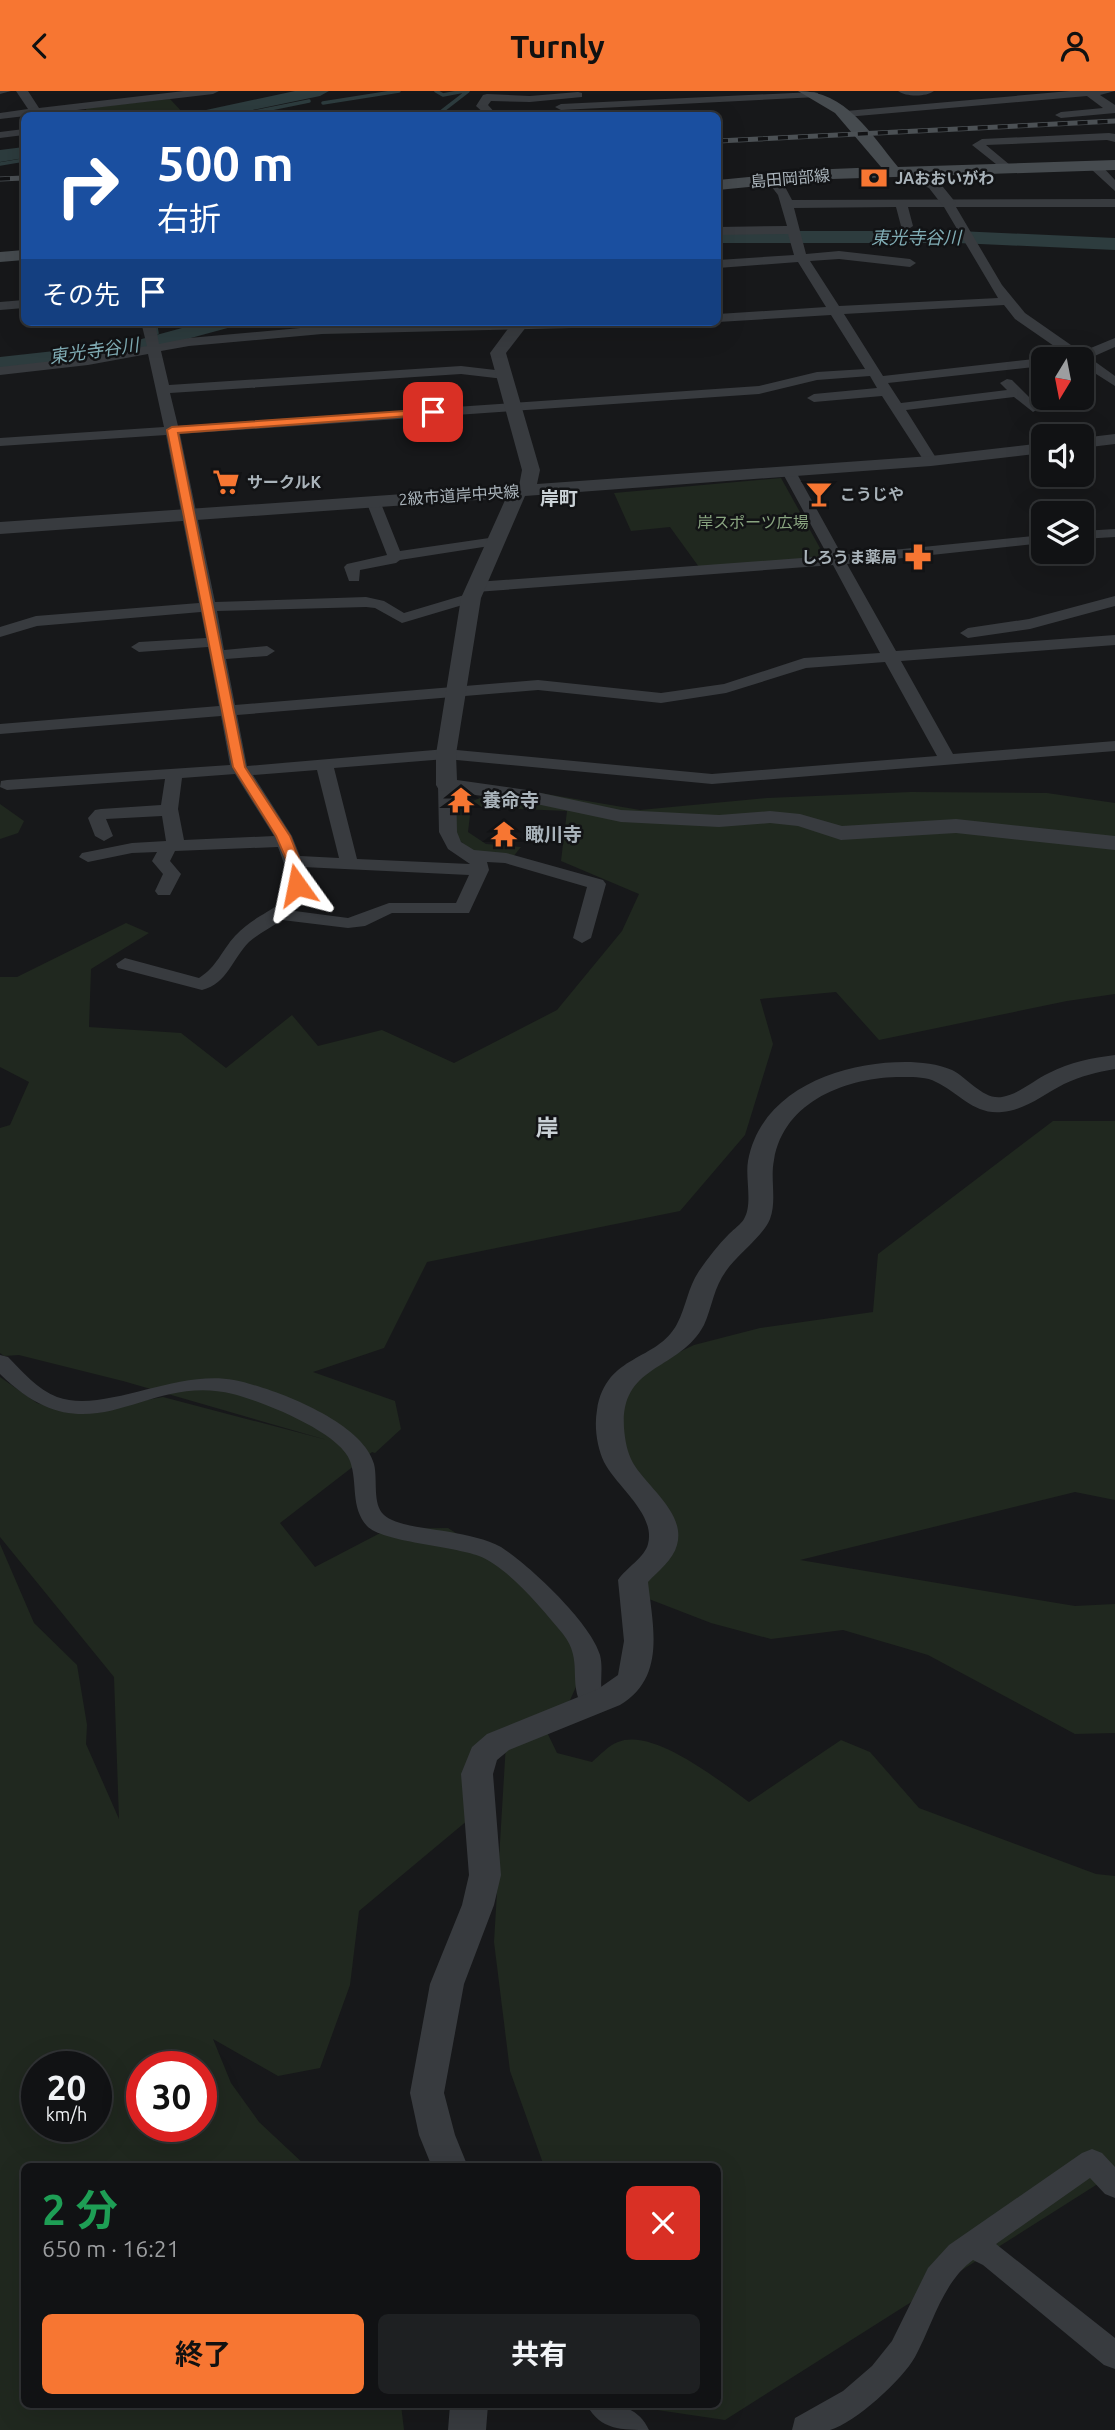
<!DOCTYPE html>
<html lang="ja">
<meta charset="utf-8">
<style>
body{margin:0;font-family:Ubuntu,"Noto Sans JP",sans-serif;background:#1e2022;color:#f1f3f6;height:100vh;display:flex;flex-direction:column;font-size:26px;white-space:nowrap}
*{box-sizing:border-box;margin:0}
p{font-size:23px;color:#9c9ea0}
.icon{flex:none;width:38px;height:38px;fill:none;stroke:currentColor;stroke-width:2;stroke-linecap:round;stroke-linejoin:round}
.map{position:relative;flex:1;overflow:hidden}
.sheet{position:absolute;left:21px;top:2072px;width:700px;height:245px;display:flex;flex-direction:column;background:#111214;border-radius:10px;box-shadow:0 7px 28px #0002,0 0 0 2px #303234}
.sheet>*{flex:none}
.banner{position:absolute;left:21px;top:21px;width:700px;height:214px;border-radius:10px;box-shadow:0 7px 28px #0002,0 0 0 2px #303234;background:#1a4fa0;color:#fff;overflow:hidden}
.needle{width:46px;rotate:190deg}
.tools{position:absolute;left:1031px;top:256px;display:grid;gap:14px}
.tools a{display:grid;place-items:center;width:63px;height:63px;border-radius:10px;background:#111214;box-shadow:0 7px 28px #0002,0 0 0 2px #303234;font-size:35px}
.speed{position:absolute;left:21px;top:1960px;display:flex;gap:14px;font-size:35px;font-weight:700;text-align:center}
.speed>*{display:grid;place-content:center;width:91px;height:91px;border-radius:50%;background:#111214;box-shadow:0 7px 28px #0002,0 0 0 2px #303234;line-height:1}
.speed small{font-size:18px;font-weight:400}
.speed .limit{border:10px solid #d22;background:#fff;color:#111}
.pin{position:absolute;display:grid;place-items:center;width:60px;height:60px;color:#fff;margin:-30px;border-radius:14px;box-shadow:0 4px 10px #0006}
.me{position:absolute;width:77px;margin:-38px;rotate:348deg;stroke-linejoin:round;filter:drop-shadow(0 0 5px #0008)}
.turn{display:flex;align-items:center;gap:24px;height:147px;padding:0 21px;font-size:32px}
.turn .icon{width:91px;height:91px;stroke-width:2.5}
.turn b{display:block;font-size:49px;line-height:60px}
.then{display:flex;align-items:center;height:66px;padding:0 21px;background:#0003;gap:14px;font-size:26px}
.round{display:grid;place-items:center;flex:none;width:74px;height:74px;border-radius:10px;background:#1e2022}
.summary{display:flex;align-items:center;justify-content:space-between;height:119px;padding:0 21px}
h1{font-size:42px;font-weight:700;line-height:52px;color:#1e9e55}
.primary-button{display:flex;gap:14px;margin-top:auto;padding:14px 21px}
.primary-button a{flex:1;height:80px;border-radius:10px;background:#f77632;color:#111;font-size:28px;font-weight:700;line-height:80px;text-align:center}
.primary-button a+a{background:#1e2022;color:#f1f3f6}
header{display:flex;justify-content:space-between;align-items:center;height:91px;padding:0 21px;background:#f77632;color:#111;font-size:32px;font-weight:700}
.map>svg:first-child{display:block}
</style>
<header><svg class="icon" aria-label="back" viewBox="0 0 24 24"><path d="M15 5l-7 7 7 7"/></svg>Turnly<svg class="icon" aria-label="person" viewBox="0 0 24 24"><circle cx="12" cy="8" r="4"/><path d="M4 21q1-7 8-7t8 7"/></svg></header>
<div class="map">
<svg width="1115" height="2339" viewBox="0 0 1115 2339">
<rect width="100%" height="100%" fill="#17181a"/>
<!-- green -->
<path fill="#20281f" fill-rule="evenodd" d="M170,8L184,23L90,24L85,17Z
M781,387L825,466L699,476L670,436L631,440L614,402Z
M505,696L640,719L767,707L911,701L1047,702L1115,712V903L1067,910L879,949L836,901L760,908L773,953L745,1044L680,1120L427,1171L384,1257L313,1281L395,1310L401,1338L375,1362L372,1361L280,1432L315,1476L388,1438L448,1437L537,1494L571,1544L579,1589L567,1616L491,1660L474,1724L359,1820L350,1894L320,1977L278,1985L213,1948L231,1992L259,2031L306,2075L24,2076V2314H401L404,2339H0V1453L34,1532L77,1574L87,1634L86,1653L119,1728L114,1586L0,1446V1286L37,1312L74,1322L163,1306L327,1349L123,1290L19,1264L4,1265L0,1262V1037L10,1034L29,991L0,976V886H17L126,832L149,842L91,878L89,936L181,942L226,977L292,924L318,955L382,939L454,972L557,919L622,840L639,803L561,770L567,720L471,716L468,741L486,753L521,756L512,767L472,760L453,744L457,717ZM37,1976H96V2035H37ZM142,1976H201V2035H142Z
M0,713L24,730L18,742L0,748Z
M1053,1030H1115V1409L1075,1401L800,1469L1075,1515L1115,1513V1642L1075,1643L928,1564L901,1556L843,1539L771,1548L711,1532L623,1498L671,1443L631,1407L604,1344L638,1281L694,1254L760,1237L873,1221L878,1163Z
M542,1631L557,1662L592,1671C599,1665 609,1654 618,1651C653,1636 721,1691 749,1711L841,1649L870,1661L919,1717L1096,1783L1115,1785V2082L725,2329L630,2315L629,2314H718V2076L544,2075L510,1980L494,1851L506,1652Z"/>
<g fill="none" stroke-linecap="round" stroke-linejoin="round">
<!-- stream -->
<path stroke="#2d3c3e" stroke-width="3.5" d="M436,0L443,4L464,0
M323,12L399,0
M240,24L309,10
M437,24L468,0
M0,73L24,69
M155,231L157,242"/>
<!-- river -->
<path fill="#2d3c3e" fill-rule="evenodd" d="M295,0H329L320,5L229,24H197L206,19Z
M24,56V67L0,71V59Z
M718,140H958L1115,147V159L958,152H718Z
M204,231H238L235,235L128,264L0,278V266L127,252Z"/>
<!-- minor -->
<path fill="#383b3f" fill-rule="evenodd" d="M0,0H11L0,3Z
M16,0H28L39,17L184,0H219L213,3L0,28V22L28,18Z
M898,0H934C926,6 906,6 898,0Z
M1070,0H1115L1100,4L1115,14V22L1061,27L1055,24L1061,21L1103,17L1087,5L846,26L840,23L846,20Z
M578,1L582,2V6L530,11L491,10L488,14L497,24H486L476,15L483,4L487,3L530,5Z
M814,1L818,2V6L561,19L555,16L561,13Z
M24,38V44L0,47V41Z
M1109,42L1115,43V51L1107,49L986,54L1010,74V80L1006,81L972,54L982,48Z
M1091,72H1099L1115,89V100L1091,78Z
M771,83L783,92L792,109L1115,108V116H956L1002,194L1025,222L1081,261L1115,247V256L1090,267L1115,285V295L1082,274V268H1065L1067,264L1015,228L1004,214L844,223L883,285L1043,267L1046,268H1043V275L888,292L901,312L1007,299L1000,292L1007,288L1012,289L1040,317L1033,321L1014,306L906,319L938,370L931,374L926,373L882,305L814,311L807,307L814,303L877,297L870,285L817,289L759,303L180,343L215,511L366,506L384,510L404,522L471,502L479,507L476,510L402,532L375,517L366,516L217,520L224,559L267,555L275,560L267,565L226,568L235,614L538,589L661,602L724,593L804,567L880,562L833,474L476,501L468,496L476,491L828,465L782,381L789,377L796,381L842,464L1043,444V452L847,473L896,560L1115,544V554L901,570L953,663L1115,650V660L712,693L446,668L334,677L357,768L470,773L448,758L439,741L438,694L441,690H453L456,694L457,741L461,751L474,759L506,762L603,789L606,793L591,847L582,852L573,847L587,796L505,772L487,771L489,779L469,822H392L365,835L348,837L282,829C272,836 258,843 249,851C232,868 228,892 202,899L118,877L116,873L125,867L199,887C217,876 222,859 235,845C268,809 305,824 278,756L175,760L170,770L181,783L170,804H158L155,800L163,783L152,770L157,761L132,762L88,771L79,766L82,762L132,752L166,750L162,725L106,728L113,745L104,750L95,745L88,727L95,719L101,718L161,714L165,688L7,699L0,696L1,690L7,689L230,674L221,625L0,643V633L219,615L208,556L139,561L131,556L139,551L206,547L201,521L37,535L0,546V536L36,525L199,512L166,344L0,355V347L164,336L148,263L88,274L0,284V276L88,266L147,255L141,231H155L159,253L189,247L322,235L666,231L659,235L322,243L189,255L161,260L169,294L461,275L504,280L511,284L504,288L461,283L170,302L178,335L759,295L817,281L865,278L831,224L718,231V223L826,216L798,171L718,177V169L794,164L788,143L718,144V136L787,135L778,104L765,87ZM896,116L901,135L907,139L913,135L908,116H944L998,207L839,215L810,170L839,168L910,176L916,172L910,168L839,160L806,163L794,117ZM885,571L937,665L712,683L446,658L247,675L237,624L538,599L661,612L726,602L806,577ZM317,679L339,767L300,765L292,745L253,684ZM235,683L274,745L184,749L178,718L182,687ZM303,776L469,784L456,812H389L348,827L295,820L306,794Z
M24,209V217L0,219V211Z
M373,406L380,410L400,460L496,446L503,450L496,454L400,469L396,472L360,479L359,490H349L344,476L347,473L387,464L366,410Z
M1115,438V446L1082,448V440Z
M1115,505V515L1030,538L968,547L960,542L968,537L1029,528Z
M0,1264L8,1266C22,1280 38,1299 57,1306C105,1323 175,1278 234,1289C274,1297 363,1331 374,1373C378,1389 372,1413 384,1424C395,1435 434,1438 450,1441C466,1444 487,1448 501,1456C529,1474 591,1532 600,1564C604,1580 598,1594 604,1611L601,1617L592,1620L583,1617C567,1590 584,1570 563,1543C543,1519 508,1476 479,1465C453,1455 382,1451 367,1435C350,1416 358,1392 350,1370C340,1341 261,1310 233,1303C142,1280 92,1373 0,1283Z
M1092,2058L1102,2062L1115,2076V2107L1105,2103L1090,2087L996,2153L1115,2247V2278L1104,2274L983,2174L973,2169C942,2192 933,2233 915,2266C903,2288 855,2332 830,2339C819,2339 803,2339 792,2339L795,2327L843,2300L872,2275L892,2250L928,2177L949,2154L1082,2062Z
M587,2314C612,2312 637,2313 649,2339C622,2339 600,2339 587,2314Z"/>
<!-- tertiary -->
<path fill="#383b3f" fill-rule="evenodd" d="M902,76L939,91L956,112L953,115H943L929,97L897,83L895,80L897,77Z
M513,231H530L506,262L540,379L537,393L931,365L1043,352V362L931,375L525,405L481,507L456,663L457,689L527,699L621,719L719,724L770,720L800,723L842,735L956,728L1115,745V759L956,742L841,749L798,735L770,732L719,736L621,731L527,711L439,699L436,694V663L461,507L506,407L0,443V431L519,395L522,379L490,262Z
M1115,343V353L1082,357V347Z
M1115,964V978C1097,981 1081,985 1064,993C1044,1003 1026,1019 1002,1021C974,1024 959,1002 936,991C927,986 915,986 905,986C851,985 784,1008 774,1069C770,1088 777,1110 770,1128C764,1144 737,1164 726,1180C714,1196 712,1216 704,1234C679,1281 620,1272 624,1337C625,1349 627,1361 633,1372C647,1396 686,1422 677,1454C673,1469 658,1480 648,1491C653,1536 666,1587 620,1614L509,1659L497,1669L493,1683L501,1784L494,1814L464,1893L444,2002L455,2044L468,2076H432L419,2044L410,2002L430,1893L462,1814L469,1784L461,1683L472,1656L487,1643L598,1598L618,1584L624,1550L618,1489C626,1477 645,1466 648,1453C656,1423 616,1395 604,1371C597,1356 594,1336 597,1319C606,1262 657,1271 677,1233C686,1216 688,1196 699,1180C708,1167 718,1154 729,1143C734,1138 741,1133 744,1128C753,1113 745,1087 748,1070C761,998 842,971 905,971C921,971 938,973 952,979C968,987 983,1009 1002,1006C1019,1003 1034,989 1049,982C1070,971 1092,967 1115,964Z
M450,2314H488L486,2339H448Z"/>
<!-- secondary -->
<path fill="#464b4f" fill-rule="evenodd" d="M798,0C846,0 870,42 898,76L1115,69V79L832,88L718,99V89L832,78L881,76L835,22Z
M24,159V169L0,171V161Z"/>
<!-- rail casing -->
<g stroke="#4b5054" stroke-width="5">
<path id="rail" d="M718,50L1115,30
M0,88L24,87"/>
</g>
<!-- rail -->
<use href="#rail" stroke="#121315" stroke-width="3.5" stroke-dasharray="10" stroke-linecap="butt"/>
</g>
<!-- route -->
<path fill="#f77632" stroke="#a14d20" stroke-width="2" d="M433,318L437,319V323L178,342L245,676L290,745L300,770L303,794L301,797H292L287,770L276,745L233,676L167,339L172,336Z"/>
<!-- icons -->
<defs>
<g id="bank-bare" transform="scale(2.1)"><path d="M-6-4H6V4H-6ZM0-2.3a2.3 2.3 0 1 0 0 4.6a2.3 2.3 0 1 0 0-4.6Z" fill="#f77632" stroke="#121315" stroke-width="2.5" paint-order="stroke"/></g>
<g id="supermarket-bare" transform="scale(2.1)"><path d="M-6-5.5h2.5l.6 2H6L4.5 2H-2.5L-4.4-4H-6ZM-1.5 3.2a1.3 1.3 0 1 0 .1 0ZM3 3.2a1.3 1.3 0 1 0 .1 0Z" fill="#f77632" stroke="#121315" stroke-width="2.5" paint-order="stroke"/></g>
<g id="bar-bare" transform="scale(2.1)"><path d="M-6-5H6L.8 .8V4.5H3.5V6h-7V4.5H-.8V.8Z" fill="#f77632" stroke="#121315" stroke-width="2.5" paint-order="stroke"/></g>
<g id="pharmacy-bare" transform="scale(2.1)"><path d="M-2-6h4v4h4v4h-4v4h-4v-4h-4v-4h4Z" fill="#f77632" stroke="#121315" stroke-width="2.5" paint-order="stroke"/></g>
<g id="temple-bare" transform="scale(2.1)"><path d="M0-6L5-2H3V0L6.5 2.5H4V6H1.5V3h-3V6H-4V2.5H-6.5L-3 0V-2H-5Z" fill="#f77632" stroke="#121315" stroke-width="2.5" paint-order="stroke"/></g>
</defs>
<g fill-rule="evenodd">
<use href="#bank-bare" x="874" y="87"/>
<use href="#supermarket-bare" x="226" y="391"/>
<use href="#bar-bare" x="819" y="403"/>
<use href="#pharmacy-bare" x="918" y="466"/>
<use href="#temple-bare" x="461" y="709"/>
<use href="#temple-bare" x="504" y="743"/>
</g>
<g text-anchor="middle" stroke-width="5" stroke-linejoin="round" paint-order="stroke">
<!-- far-street labels -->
<g font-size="16" fill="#a9b3ba" stroke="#121315">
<text transform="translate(790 87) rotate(-5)" y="6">島田岡部線</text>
<text transform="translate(459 404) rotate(-4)" y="6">2級市道岸中央線</text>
</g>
<!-- far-poi labels -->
<g font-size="16" font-weight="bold" fill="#a9b3ba" stroke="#121315" text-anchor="start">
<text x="895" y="93">JAおおいがわ</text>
<text x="247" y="397">サークルK</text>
<text x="840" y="409">こうじや</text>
<text x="897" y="472" text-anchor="end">しろうま薬局</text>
</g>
<!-- far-park labels -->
<g font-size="16" fill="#89a580" stroke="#121315">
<text x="753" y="437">岸スポーツ広場</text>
</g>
<!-- far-water labels -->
<g font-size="18" font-style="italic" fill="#80adb5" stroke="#121315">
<text x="916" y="153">東光寺谷川</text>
<text transform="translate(94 260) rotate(-8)" y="6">東光寺谷川</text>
</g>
<!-- far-quarter labels -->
<g font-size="19" font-weight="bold" fill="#cad1d6" stroke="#121315">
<text x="559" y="414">岸町</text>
</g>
<!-- poi labels -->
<g font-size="19" font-weight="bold" fill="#a9b3ba" stroke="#121315" text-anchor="start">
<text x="482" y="716">養命寺</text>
<text x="525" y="750">瞰川寺</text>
</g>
<!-- quarter labels -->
<g font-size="23" font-weight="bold" fill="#cad1d6" stroke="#121315">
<text x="547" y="1045">岸</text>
</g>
</g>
</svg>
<div class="tools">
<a><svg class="needle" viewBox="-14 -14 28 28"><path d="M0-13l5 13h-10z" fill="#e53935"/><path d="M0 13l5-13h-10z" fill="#9c9ea0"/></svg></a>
<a><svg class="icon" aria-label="sound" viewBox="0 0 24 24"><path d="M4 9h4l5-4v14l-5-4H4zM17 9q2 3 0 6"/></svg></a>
<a><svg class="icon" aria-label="layers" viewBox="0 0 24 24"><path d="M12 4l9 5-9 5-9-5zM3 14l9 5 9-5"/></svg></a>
</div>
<div class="speed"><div>20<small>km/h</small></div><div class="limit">30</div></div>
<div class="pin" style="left:433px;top:321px;background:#d93025"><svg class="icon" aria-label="arrive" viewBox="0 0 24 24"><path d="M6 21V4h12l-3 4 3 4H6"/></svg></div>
<svg class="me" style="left:297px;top:794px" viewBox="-20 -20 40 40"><path d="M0-17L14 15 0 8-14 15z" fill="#f77632" stroke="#fff" stroke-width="4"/></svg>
<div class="banner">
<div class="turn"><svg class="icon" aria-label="right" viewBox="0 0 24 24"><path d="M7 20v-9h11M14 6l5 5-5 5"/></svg><div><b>500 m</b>右折</div></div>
<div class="then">その先<svg class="icon" aria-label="arrive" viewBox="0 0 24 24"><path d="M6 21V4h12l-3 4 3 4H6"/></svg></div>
</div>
<section class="sheet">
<div class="summary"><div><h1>2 分</h1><p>650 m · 16:21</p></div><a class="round" style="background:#d93025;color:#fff"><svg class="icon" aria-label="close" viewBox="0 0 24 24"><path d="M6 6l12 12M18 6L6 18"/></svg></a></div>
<div class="primary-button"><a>終了</a><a>共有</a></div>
</section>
</div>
